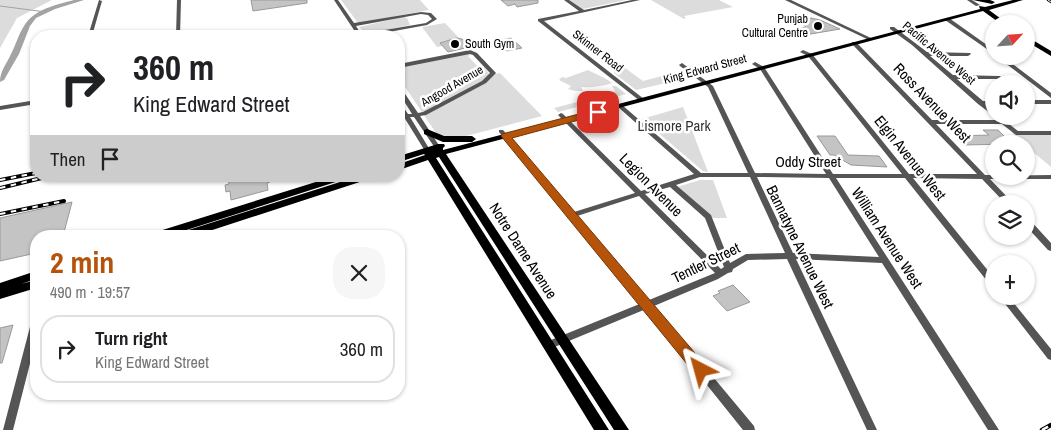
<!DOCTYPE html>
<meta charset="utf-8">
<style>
body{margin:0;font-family:"Archivo Narrow",sans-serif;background:#f6f6f6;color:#202124;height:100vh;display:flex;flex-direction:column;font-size:19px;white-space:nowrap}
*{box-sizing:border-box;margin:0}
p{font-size:16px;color:#757577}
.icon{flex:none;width:28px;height:28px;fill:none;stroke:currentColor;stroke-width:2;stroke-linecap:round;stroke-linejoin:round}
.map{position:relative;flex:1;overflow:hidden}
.drawer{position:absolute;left:30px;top:230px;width:375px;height:170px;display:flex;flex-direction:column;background:#fff;border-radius:20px;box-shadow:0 1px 4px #0004}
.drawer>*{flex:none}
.guide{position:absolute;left:30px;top:30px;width:375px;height:152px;border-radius:20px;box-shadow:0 1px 4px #0004;background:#fff;color:#202124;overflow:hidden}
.needle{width:32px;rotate:64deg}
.controls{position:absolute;left:985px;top:15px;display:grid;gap:10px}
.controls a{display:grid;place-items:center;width:50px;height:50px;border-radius:50%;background:#fff;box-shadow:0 1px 4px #0004;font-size:25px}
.pin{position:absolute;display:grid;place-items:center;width:42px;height:42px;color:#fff;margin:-21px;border-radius:10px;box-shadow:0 2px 8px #0006}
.me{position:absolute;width:55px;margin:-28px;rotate:321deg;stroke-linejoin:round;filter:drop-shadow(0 0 4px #0008)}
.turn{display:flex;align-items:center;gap:18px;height:105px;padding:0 20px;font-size:22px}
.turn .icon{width:65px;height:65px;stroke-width:2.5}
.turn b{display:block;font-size:35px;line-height:42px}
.then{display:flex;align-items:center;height:48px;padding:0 20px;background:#0003;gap:10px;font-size:19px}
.round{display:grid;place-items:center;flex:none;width:52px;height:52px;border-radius:20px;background:#f6f6f6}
.overview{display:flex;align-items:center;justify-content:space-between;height:85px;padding:0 20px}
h1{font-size:30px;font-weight:700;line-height:38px;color:#b45309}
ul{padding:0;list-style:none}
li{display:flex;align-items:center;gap:15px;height:68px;margin:0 10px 8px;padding:0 10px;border:2px solid #e0e0e0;border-radius:20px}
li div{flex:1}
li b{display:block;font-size:19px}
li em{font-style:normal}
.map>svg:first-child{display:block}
</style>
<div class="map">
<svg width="1051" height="430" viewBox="0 0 1051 430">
<rect width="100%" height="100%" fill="#fff"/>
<!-- green -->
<path fill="#dcdcdc" d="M0,0H52L17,18L0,48Z
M341,0H420L429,10L358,23Z
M568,0H626L583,9Z
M651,0H719L733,7L684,16L686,18L684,19Z
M403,17L407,18L410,25L366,34L359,27Z
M445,23L460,39L443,41V46L437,47L422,27Z
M467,53L471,54L468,56L478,67H484L490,75L500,73L542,116L447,141L440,139L399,78V67Z
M625,68L643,81L681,71L691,77L636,90L614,73L615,70Z
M588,70C597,75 605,77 612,83C604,86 590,88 581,87L583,91H575L568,89L571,86L559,80L562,77L566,78Z
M612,86H616L626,94L558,112L554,108L612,93L615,91Z
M683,107L708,172L703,171L642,119Z
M1011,132L1024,135H1051V167L1026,146V144Z
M700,180H713L727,218H713L677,187Z"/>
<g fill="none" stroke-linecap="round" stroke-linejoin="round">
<!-- stream -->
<path stroke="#a3a3a3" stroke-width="1" d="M0,6L46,12"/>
<!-- river -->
<path fill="#a3a3a3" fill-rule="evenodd" d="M74,0H84L55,9L36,18L30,26L19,54L4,80L0,82C0,71 6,65 11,54C16,45 18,35 24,26C34,9 56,5 74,0Z"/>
</g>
<!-- building -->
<path fill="#c4c4c4" stroke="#999" d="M251,0H307V3L253,11Z
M501,0H538V3L517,7L515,4L508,6Z
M811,18L820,20L840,29L805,35L794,30L806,27L801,23L806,21L803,20Z
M456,38L462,39L470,47L448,52L440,43Z
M511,38L522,48L507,51L496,41Z
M983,130H998L1012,144L963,145L956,136L989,135Z
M817,136H835L848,155L879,156L887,167L851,165L834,155H830Z
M228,176H268L270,182L267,183L268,190L231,200L230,191L226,192L225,185L229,184Z
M72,202L63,236H36V253L0,261V218Z
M733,285L750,302L727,311L713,296L720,293L718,291Z
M13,325L2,363H0V328Z"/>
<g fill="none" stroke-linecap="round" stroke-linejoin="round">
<!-- minor -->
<path fill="#555" fill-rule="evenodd" d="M99,0L102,1L92,36H88Z
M177,0H181L180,36H176Z
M334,0H338L354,23L421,12L431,13L437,19L427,25L367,36H358ZM421,14L428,15L432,19L426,23L361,34L356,26Z
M564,0H569L584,10L632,0H640L544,21L644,99V101H640L538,21V19L579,11Z
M785,0H791L873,39L869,40Z
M967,0H972L980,5L976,6Z
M945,18H949L994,50V54L945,20Z
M890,27H894L927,52L970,53L971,54L968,56H930L953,75L1000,76L1001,77L998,79H957L983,101H994V105H987L994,111V116L978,104L912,45L890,29Z
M852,42H856L932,120H998V118L1000,117L1018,131H1051V135H1016L1002,124H936L985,175H994V176L1051,175V179H990L1014,204H1006L982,179L913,178L994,278V287L991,286L905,178H836L999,430H988L882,263L796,259L877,430H867L787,259L748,260L733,269L732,272L728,273L718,279L654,306L754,426L755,430H743L646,309L552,348L549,349L546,348L544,345L546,342L642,303L499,132V130H503L574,212L635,193L559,116L558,115L561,113L563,114L641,191L694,174L618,107V105H622L701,173H748L708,87L680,66L679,65L682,63L713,86L755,173L826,174L760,69L752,64L755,62L764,67L833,174H902L808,56L800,52L803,50L812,54L909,174H977L852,44ZM700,177H750L785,253L746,254L730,263L711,215L676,185ZM757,177L829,178L879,257L793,253ZM670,187L705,218L724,267L721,269L645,194ZM639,196L715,273L649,300L577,216Z
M470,50L477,53L496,73L486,83L426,115L420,116L440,147L439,148H435L414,117H410L430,150L429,151H425L399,109V103L401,104L408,114H412L399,93V87L401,88L418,113L423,112L482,81L490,73L473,55L470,54L399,68V64Z
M996,56H1002L1051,93V98Z
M36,100V104L0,110V106Z
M1026,100H1051V104H1026Z
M1026,219H1029L1051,243V251L1048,250L1026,226Z
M999,296H1008L1051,349V360L1048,359Z
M36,319V340L13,430H3L31,323L33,320Z"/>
<!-- major -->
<path fill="#000" fill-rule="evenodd" d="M973,0H990L995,2L992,4Z
M1013,0H1023L989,10L1008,24H1001L983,11L446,154L629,430H614L439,157L436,158L609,430H594L428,160L399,170V164L425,155L424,154L399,162V156L438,144H444L445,146L443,148V150L980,9L979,6L985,7Z
M1026,36L1051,51V56L1026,41Z
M427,129L444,136H472L476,139L472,142H443L424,134V130Z
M335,176H349L348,178L168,236H152L153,233Z
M359,176H373L372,178L194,236H178L179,233Z
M36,271V279L21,284L36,280V288L0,299V283Z"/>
<!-- rail-far2 casing -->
<g stroke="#000" stroke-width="2.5">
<path id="rail-far2" d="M1048,0L1051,2"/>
</g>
<!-- rail-far1 casing -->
<g stroke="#000" stroke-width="4">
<path id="rail-far1" d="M0,180L36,173
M0,188L50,176
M0,214L64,201"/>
</g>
<!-- rail casing -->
<g stroke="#000" stroke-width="4.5">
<path id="rail" d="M1042,430L1051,425"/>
</g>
<!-- rail-far2 -->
<use href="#rail-far2" stroke="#fff" stroke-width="1" stroke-dasharray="4" stroke-linecap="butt"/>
<!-- rail-far1 -->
<use href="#rail-far1" stroke="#fff" stroke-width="2" stroke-dasharray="5.5" stroke-linecap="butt"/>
<!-- rail -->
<use href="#rail" stroke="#fff" stroke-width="2.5" stroke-dasharray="7" stroke-linecap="butt"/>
</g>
<!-- route -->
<path fill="#b45309" stroke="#753606" d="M598,109L602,112L601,114L512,138L706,366L708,370L706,375L701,376L696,375L501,136L502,134Z"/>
<!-- markers -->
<g fill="#000" stroke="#fff" stroke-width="2">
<circle cx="818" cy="26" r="5"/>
<circle cx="455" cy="44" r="5"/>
</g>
<g text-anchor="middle" stroke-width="5" stroke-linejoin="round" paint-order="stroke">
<!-- far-poi labels -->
<g font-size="12" fill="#000" stroke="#fff" text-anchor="end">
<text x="808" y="23">Punjab<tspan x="808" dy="14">Cultural Centre</tspan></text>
<text x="465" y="48" text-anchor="start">South Gym</text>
</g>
<!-- far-street labels -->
<g font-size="12" fill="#000" stroke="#fff">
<text transform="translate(598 51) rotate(38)" y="4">Skinner Road</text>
<text transform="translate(939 53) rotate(40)" y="4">Pacific Avenue West</text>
<text transform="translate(705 69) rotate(-15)" y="4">King Edward Street</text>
<text transform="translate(452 86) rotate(-30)" y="4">Angood Avenue</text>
</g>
<!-- street labels -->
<g font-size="15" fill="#000" stroke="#fff">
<text transform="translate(932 103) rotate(46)" y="5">Ross Avenue West</text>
<text transform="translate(910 158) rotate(51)" y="5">Elgin Avenue West</text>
<text x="808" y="167">Oddy Street</text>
<text transform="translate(651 185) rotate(45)" y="5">Legion Avenue</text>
<text transform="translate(887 238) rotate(57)" y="5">William Avenue West</text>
<text transform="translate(800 247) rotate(64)" y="5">Bannatyne Avenue West</text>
<text transform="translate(523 251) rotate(57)" y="5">Notre Dame Avenue</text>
<text transform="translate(706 263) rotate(-26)" y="5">Tentler Street</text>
</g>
<!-- park labels -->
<g font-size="15" fill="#333" stroke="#fff">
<text x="674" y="131">Lismore Park</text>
</g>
</g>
</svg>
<div class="controls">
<a><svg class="needle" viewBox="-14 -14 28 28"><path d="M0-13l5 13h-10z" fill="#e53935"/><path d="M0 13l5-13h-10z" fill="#757577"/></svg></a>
<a><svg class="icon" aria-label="sound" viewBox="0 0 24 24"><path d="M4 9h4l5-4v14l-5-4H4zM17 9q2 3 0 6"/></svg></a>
<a><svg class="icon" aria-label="search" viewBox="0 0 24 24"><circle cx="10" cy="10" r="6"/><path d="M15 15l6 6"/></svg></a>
<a><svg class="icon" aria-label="layers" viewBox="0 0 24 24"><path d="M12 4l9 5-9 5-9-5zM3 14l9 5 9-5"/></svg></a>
<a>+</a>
</div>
<div class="pin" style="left:598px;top:112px;background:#d93025"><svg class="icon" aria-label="arrive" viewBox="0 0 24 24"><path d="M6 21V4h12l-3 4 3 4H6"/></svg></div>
<svg class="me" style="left:701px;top:370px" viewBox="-20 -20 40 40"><path d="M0-17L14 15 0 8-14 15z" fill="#b45309" stroke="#fff" stroke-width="4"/></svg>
<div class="guide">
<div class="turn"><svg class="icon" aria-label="right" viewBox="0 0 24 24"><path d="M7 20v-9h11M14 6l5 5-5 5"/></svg><div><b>360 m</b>King Edward Street</div></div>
<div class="then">Then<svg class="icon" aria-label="arrive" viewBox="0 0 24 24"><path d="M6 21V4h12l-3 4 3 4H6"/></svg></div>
</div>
<section class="drawer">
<div class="overview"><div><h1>2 min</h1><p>490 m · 19:57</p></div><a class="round"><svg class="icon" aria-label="close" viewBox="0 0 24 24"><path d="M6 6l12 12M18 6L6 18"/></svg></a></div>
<ul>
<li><svg class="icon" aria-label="right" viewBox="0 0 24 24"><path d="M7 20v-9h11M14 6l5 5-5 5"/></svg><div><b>Turn right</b><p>King Edward Street</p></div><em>360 m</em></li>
</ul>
</section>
</div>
